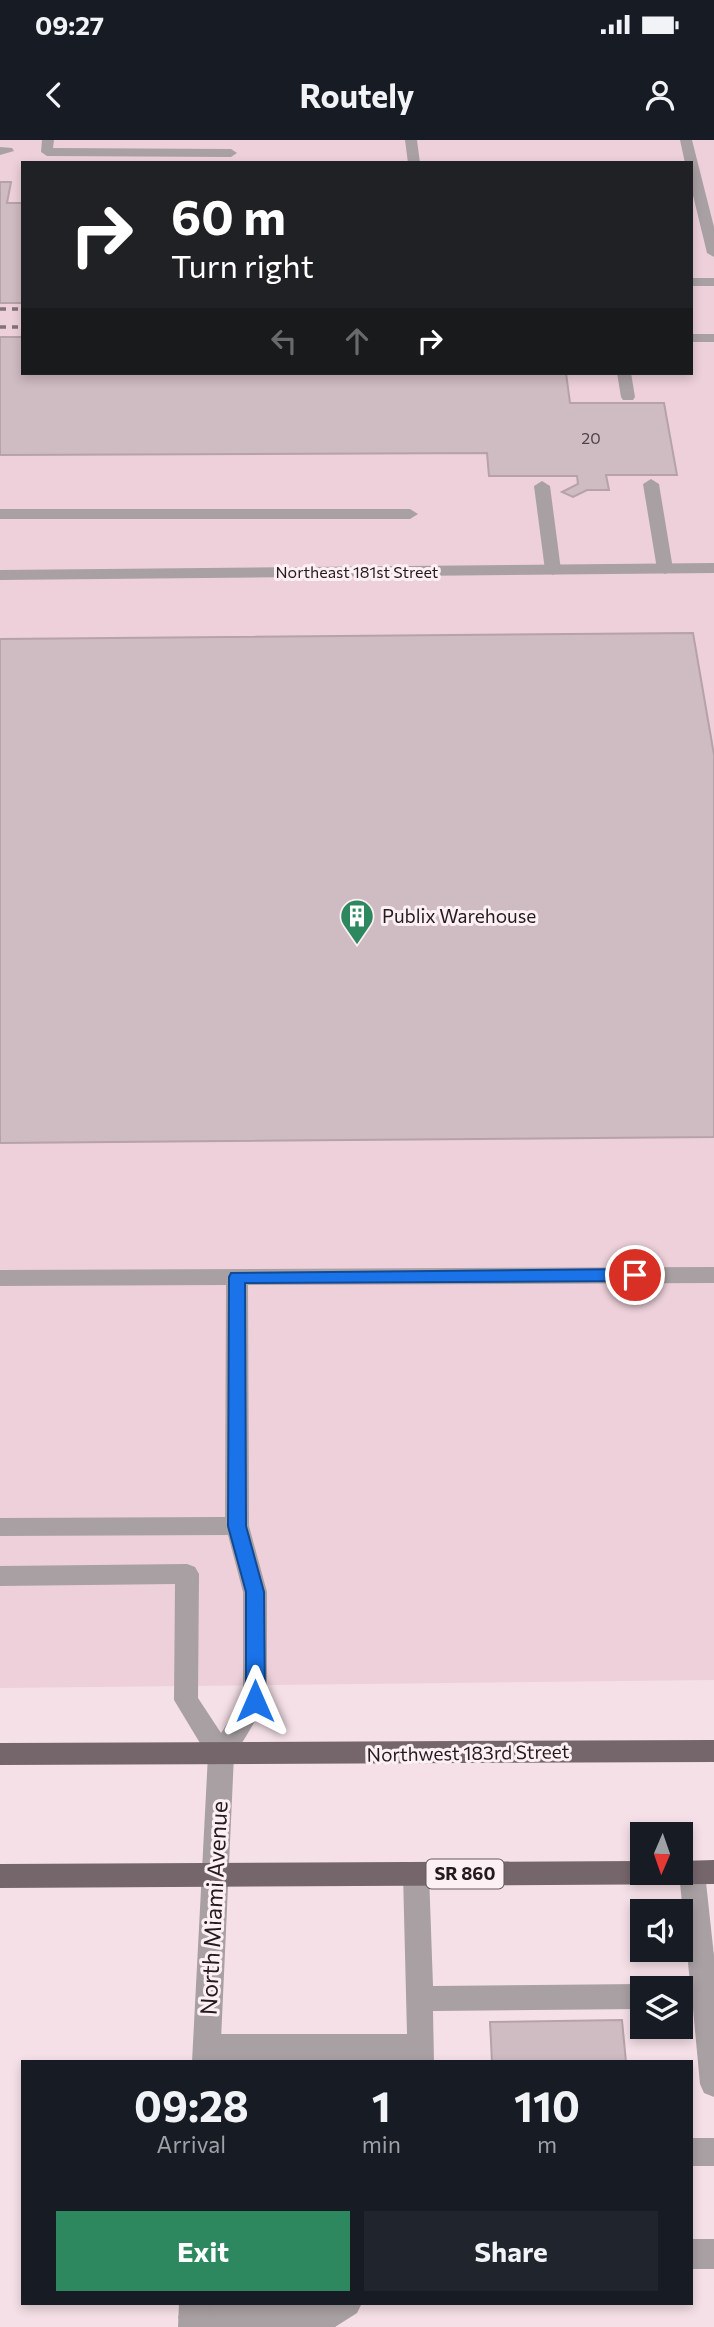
<!DOCTYPE html>
<style>
body{margin:0;font-family:Commissioner,sans-serif;background:#20242c;color:#f1f3f6;height:100vh;display:flex;flex-direction:column;font-size:26px;white-space:nowrap}
*{box-sizing:border-box;margin:0}
p{font-size:23px;color:#9ea1a6}
.icon{flex:none;width:38px;height:38px;fill:none;stroke:currentColor;stroke-width:2;stroke-linecap:round;stroke-linejoin:round}
.map{position:relative;flex:1;overflow:hidden}
.sheet{position:absolute;left:21px;top:1920px;width:672px;height:245px;display:flex;flex-direction:column;background:#171b24;border-radius:0px;box-shadow:0 4px 10px #0003}
.sheet>*{flex:none}
.banner{position:absolute;left:21px;top:21px;width:672px;height:214px;border-radius:0px;box-shadow:0 4px 10px #0003;background:#202124;color:#fff;overflow:hidden}
.needle{width:46px;rotate:182deg}
.controls{position:absolute;left:630px;top:1682px;display:grid;gap:14px}
.controls a{display:grid;place-items:center;width:63px;height:63px;border-radius:0px;background:#171b24;box-shadow:0 4px 10px #0003;font-size:35px}
.pin{position:absolute;display:grid;place-items:center;width:60px;height:60px;color:#fff;margin:-30px;border:4px solid #fff;border-radius:50%;box-shadow:0 2px 7px #0007}
.me{position:absolute;width:77px;margin:-38px;rotate:0deg;stroke-linejoin:round;filter:drop-shadow(0 0 5px #0008)}
.turn{display:flex;align-items:center;gap:24px;height:147px;padding:0 35px;font-size:32px}
.turn .icon{width:91px;height:91px;stroke-width:2.5}
.turn b{display:block;font-size:49px;line-height:60px}
.lanes{display:flex;align-items:center;height:66px;padding:0 35px;background:#0003;justify-content:center;gap:35px;direction:ltr}
.lanes .off{opacity:.35}
.eta{display:flex;justify-content:space-evenly;align-items:center;height:119px;text-align:center}
.eta b{font-size:42px;font-weight:700;line-height:49px}
.primary-button{display:flex;gap:14px;margin-top:auto;padding:14px 35px}
.primary-button a{flex:1;height:80px;border-radius:0px;background:#2d885f;color:#fff;font-size:28px;font-weight:700;line-height:80px;text-align:center}
.primary-button a+a{background:#20242c;color:#f1f3f6}
.status{display:flex;justify-content:space-between;align-items:center;height:49px;padding:0 35px;background:#171b24;direction:ltr}
.status svg{height:19px;fill:currentColor}
header{display:flex;justify-content:space-between;align-items:center;height:91px;padding:0 35px;background:#171b24;font-size:32px;font-weight:700}
.map>svg:first-child{display:block}
</style>
<div class="status"><b>09:27</b><svg viewBox="0 0 49 12"><path d="M0 12V9h3v3zM5 12V6h3v6zM10 12V3h3v9zM15 12V0h3v12zM26 1h20v11H26zM47 4h2v5h-2z"/></svg></div>
<header><svg class="icon" aria-label="back" viewBox="0 0 24 24"><path d="M15 5l-7 7 7 7"/></svg>Routely<svg class="icon" aria-label="person" viewBox="0 0 24 24"><circle cx="12" cy="8" r="4"/><path d="M4 21q1-7 8-7t8 7"/></svg></header>
<div class="map">
<svg width="714" height="2187" viewBox="0 0 714 2187">
<rect width="100%" height="100%" fill="#f5e0e7"/>
<!-- built -->
<path fill="#edd0da" fill-rule="evenodd" d="M0,0H714V1540L0,1548ZM23,23H691V233H23Z"/>
<!-- building -->
<path fill="#cfbbc2" stroke="#b6a2a9" stroke-width="2" d="M0,42H11L7,63H23V163H0Z
M0,197H23V233H566L570,263H664L677,335H606L609,350H587L573,357L562,352L578,344L577,336H489L487,313L0,315Z
M693,493L714,615V997L0,1003V499Z
M622,1880L626,1922H492L490,1882Z"/>
<g fill="none" stroke-linecap="round" stroke-linejoin="round">
<!-- service -->
<path fill="#a9a0a3" fill-rule="evenodd" d="M42,0H54L53,8L231,9L237,13L231,17L47,16L41,12Z
M405,0H417L420,23H408Z
M0,7L12,8L14,11L0,15Z
M691,138H714V146H691Z
M691,194H714V202H691Z
M617,233H631L635,257L633,260H623L621,257Z
M651,339L659,344L673,429L665,434L657,429L643,344Z
M542,341L550,346L561,430L553,435L545,430L534,346Z
M0,369H410L418,374L410,379H0Z
M714,1127V1143L248,1145L249,1386L267,1452V1561L230,1623L221,1626L212,1623L174,1560L175,1444L0,1446V1426L187,1424L195,1427L199,1434L198,1558L221,1593L243,1559V1452L228,1395L0,1396V1378L225,1377L226,1145L0,1146V1130Z
M692,1721L701,1725L705,1733L714,1816V1957L704,1953L700,1944L693,1869L681,1868V1848H671L681,1843H690L679,1733L683,1725Z
M416,1722L425,1726L429,1734L433,1846L642,1844L651,1848H642V1869L433,1871L434,1922L207,1920L197,1916L193,1907L197,1898L207,1894H407L403,1734L407,1726Z
M691,1998H714V2026H691Z
M691,2099H714V2129H691Z
M191,2163H362L357,2173L335,2187H182L178,2177L183,2167Z"/>
<!-- minor -->
<path fill="#a9a0a3" fill-rule="evenodd" d="M680,0H692L714,87V117L707,113L691,47V23H685Z
M714,423V433L0,440V430Z"/>
<!-- tertiary -->
<path fill="#a9a0a3" fill-rule="evenodd" d="M221,1604L230,1607L234,1615L220,1922H192L208,1615L212,1607Z
M179,2163H209L208,2187H178Z"/>
<!-- primary -->
<path fill="#75666b" fill-rule="evenodd" d="M714,1600V1622L0,1625V1603Z
M714,1720V1744L0,1748V1724L642,1721V1732H681V1721Z"/>
<!-- rail -->
<path stroke="#817378" stroke-width="3.5" stroke-dasharray="6 6" stroke-linecap="butt" d="M0,169H23
M0,187H23"/>
</g>
<!-- route -->
<path fill="#1a73e8" stroke="#114b97" stroke-width="2" d="M635,1129L643,1135L635,1141L245,1143L246,1386L264,1452L265,1561L262,1566L255,1569L249,1566L246,1561V1452L228,1386L229,1137L231,1133Z"/>
<!-- icons -->
<defs>
<g id="building-pin" transform="scale(1.75)"><path d="M0 17L-7.5 6A9.5 9.5 0 1 1 7.5 6Z" fill="#2d885f" stroke="#fdf0f4"/><path d="M-4-6H4V6H1V3H-1V6H-4ZM-2.5-4.3h1.7v1.8h-1.7ZM.8-4.3h1.7v1.8H.8ZM-2.5-1h1.7V.8h-1.7ZM.8-1h1.7V.8H.8Z" fill="#fff"/></g>
</defs>
<g fill-rule="evenodd">
<use href="#building-pin" x="357" y="776"/>
</g>
<g text-anchor="middle" stroke-width="6" stroke-linejoin="round" paint-order="stroke">
<!-- number labels -->
<g font-size="16" fill="#4e4347">
<text x="591" y="304">20</text>
</g>
<!-- far-street labels -->
<g font-size="16" fill="#231b1e" stroke="#fdf0f4">
<text x="357" y="438">Northeast 181st Street</text>
</g>
<!-- shield labels -->
<rect fill="#fdf0f4" stroke="#645b5e" stroke-width="2" x="426.5" y="1719.5" width="77" height="29" rx="5"/>
<g font-size="18" font-weight="bold" fill="#231b1e">
<text x="465" y="1740">SR 860</text>
</g>
<!-- poi labels -->
<g font-size="19" fill="#231b1e" stroke="#fdf0f4" text-anchor="start">
<text x="382" y="783">Publix Warehouse</text>
</g>
<!-- street labels -->
<g font-size="19" fill="#231b1e" stroke="#fdf0f4">
<text transform="translate(468 1613) rotate(-1)" y="7">Northwest 183rd Street</text>
</g>
<!-- near-street labels -->
<g font-size="23" fill="#231b1e" stroke="#fdf0f4">
<text transform="translate(214 1768) rotate(-87)" y="8">North Miami Avenue</text>
</g>
</g>
</svg>
<div class="controls">
<a><svg class="needle" viewBox="-14 -14 28 28"><path d="M0-13l5 13h-10z" fill="#e53935"/><path d="M0 13l5-13h-10z" fill="#9ea1a6"/></svg></a>
<a><svg class="icon" aria-label="sound" viewBox="0 0 24 24"><path d="M4 9h4l5-4v14l-5-4H4zM17 9q2 3 0 6"/></svg></a>
<a><svg class="icon" aria-label="layers" viewBox="0 0 24 24"><path d="M12 4l9 5-9 5-9-5zM3 14l9 5 9-5"/></svg></a>
</div>
<div class="pin" style="left:635px;top:1135px;background:#d93025"><svg class="icon" aria-label="arrive" viewBox="0 0 24 24"><path d="M6 21V4h12l-3 4 3 4H6"/></svg></div>
<svg class="me" style="left:255px;top:1561px" viewBox="-20 -20 40 40"><path d="M0-17L14 15 0 8-14 15z" fill="#1a73e8" stroke="#fff" stroke-width="4"/></svg>
<div class="banner">
<div class="turn"><svg class="icon" aria-label="right" viewBox="0 0 24 24"><path d="M7 20v-9h11M14 6l5 5-5 5"/></svg><div><b>60 m</b>Turn right</div></div>
<div class="lanes"><svg class="icon off" aria-label="left" viewBox="0 0 24 24"><path d="M17 20v-9H6M10 6l-5 5 5 5"/></svg><svg class="icon off" aria-label="ahead" viewBox="0 0 24 24"><path d="M12 20V5M6 11l6-6 6 6"/></svg><svg class="icon" aria-label="right" viewBox="0 0 24 24"><path d="M7 20v-9h11M14 6l5 5-5 5"/></svg></div>
</div>
<section class="sheet">
<div class="eta">
<div><b>09:28</b><p>Arrival</p></div>
<div><b>1</b><p>min</p></div>
<div><b>110</b><p>m</p></div>
</div>
<div class="primary-button"><a>Exit</a><a>Share</a></div>
</section>
</div>
